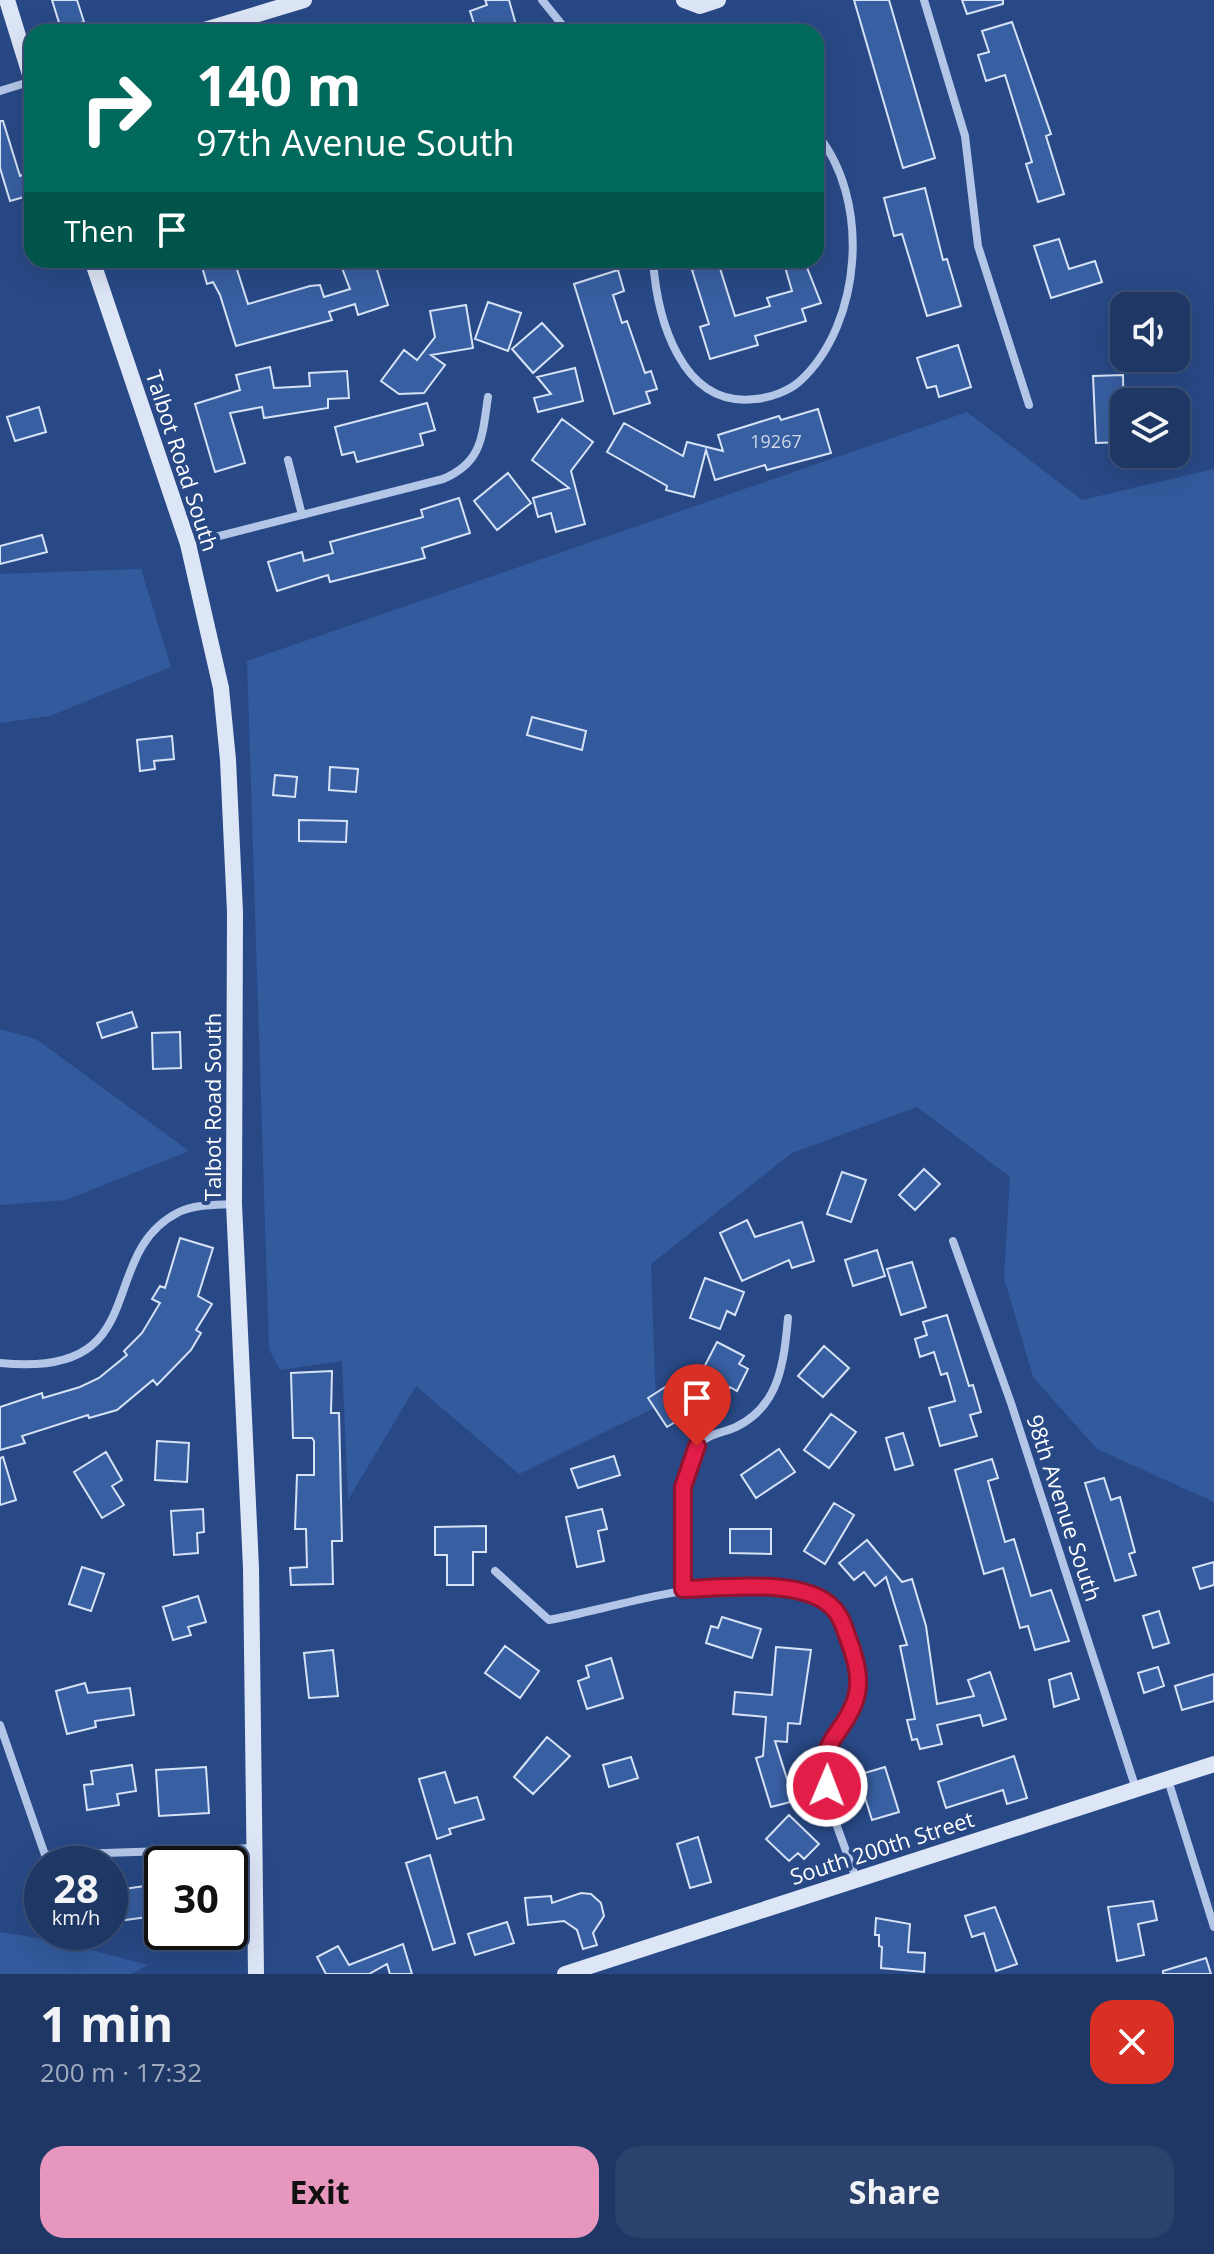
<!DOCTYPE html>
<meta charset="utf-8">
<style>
body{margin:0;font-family:"Open Sans",sans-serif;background:#2b426d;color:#f1f3f6;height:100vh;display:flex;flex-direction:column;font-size:30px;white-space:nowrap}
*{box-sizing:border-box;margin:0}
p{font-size:26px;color:#a1acbf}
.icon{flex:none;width:44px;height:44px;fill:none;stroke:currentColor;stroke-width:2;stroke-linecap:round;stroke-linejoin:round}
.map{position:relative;height:1974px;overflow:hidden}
.sheet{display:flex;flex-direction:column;background:#1e3764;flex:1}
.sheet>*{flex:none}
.banner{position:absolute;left:24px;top:24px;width:800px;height:244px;border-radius:24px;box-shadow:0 8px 32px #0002,0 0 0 2px #3c5178;background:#00695c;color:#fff;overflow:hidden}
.tools{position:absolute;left:1110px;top:292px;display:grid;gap:16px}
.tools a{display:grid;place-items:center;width:80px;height:80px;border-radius:16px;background:#1e3764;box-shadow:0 8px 32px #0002,0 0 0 2px #3c5178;font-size:40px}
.speed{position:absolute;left:24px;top:1846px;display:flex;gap:16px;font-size:40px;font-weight:700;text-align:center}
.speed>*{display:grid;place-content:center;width:104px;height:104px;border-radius:50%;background:#1e3764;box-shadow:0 8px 32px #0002,0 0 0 2px #3c5178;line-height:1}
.speed small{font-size:20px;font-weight:400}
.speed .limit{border:4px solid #111;border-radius:12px;background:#fff;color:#111}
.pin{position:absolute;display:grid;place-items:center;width:68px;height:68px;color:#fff;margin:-82px -34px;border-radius:50% 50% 50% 0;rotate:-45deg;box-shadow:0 0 8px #0007}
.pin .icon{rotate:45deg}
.me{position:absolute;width:88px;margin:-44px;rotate:1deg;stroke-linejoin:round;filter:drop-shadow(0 0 6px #0008)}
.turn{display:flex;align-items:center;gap:28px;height:168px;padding:0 40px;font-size:36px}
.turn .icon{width:104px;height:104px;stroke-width:2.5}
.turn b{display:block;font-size:56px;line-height:68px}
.then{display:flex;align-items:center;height:76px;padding:0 40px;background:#0003;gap:16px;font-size:30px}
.round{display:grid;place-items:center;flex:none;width:84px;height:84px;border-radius:24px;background:#2b426d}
.headline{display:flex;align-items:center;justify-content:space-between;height:136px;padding:0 40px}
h1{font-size:48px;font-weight:700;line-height:60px}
.primary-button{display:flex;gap:16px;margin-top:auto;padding:16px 40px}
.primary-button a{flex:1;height:92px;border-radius:24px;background:#e797bd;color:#111;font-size:32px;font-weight:700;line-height:92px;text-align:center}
.primary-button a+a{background:#2b426d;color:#f1f3f6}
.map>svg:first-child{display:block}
</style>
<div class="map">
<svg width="1214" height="1974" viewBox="0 0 1214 1974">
<rect width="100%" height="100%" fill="#284986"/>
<!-- green -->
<path fill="#335a9d" d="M967,412L1082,500L1214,469V1502L1097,1449L1033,1377L1004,1278L1010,1177L917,1107L792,1153L651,1264L656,1407L519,1474L416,1386L348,1500L342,1361L280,1370L269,1349L247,661Z
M141,569L171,667L50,716L0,723V574Z
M0,1029L36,1039L189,1151L66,1200L0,1205Z
M0,1932L57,1941L148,1965L131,1974H0Z"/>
<!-- building -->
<path fill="#385fa2" stroke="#d6e2f6" stroke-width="2" d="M52,0H77L84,22L61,29Z
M485,0H509L518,32H491L489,26L476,30L470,11L487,5Z
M854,0H889L935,158L903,168Z
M962,0H1003V4L967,14Z
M1012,22L1051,134L1046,136L1064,194L1038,202L1026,164L1032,162L1005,75L986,81L978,55L989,52L982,31Z
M0,121H3L20,176L25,174L31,195L10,201L0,168Z
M925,188L943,260L947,259L961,306L927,316L902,234L894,236L884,198Z
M1059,239L1069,269L1095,261L1102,282L1051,298L1034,246Z
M200,260H234L248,304L310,286L320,285L324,297L350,289L342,268L346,267L344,260H374L388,305L358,315L355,304L329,312L332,320L236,346L220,295L213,282L207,284Z
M783,260H804L821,303L802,309L806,321L755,336L758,345L710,359L700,327L709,324L692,270L718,262L735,316L770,306L767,298L792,291Z
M618,270L624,291L613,295L622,323L627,321L645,373L651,371L657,389L646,392L650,403L614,414L574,284Z
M488,302L521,313L508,351L475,339Z
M466,305L473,348L431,355L445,365L424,393L399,394L381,381L404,350L417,360L435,337L430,311Z
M542,323L563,346L533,373L512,349Z
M958,345L971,387L939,397L936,386L927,388L917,358Z
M270,367L274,388L310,386L309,373L347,371L349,398L328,399V408L264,418L262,407L230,413L245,463L215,472L195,404L240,390L236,375Z
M575,368L583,401L538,412L534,398L551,394L537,377Z
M1123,375L1124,442L1096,443L1093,376Z
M427,403L435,430L420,434L423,445L357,462L354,452L342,455L335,427Z
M39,407L46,432L15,441L7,417Z
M818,409L831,453L767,470L765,465L715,480L706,450L694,497L666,490L667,486L607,452L624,423L683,456L687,442L723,451L718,435L779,416L781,420Z
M562,419L593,442L571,471L585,524L556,532L551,513L538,517L533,498L569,488L532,460Z
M508,473L531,503L497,530L474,501Z
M459,498L470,533L422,548L425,558L330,582L328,575L277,591L268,562L302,552L304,561L333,553L330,542L423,517L421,510Z
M42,535L47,552L0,564V546Z
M532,717L586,731L582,750L527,735Z
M172,736L174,759L154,761L155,769L140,771L137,740Z
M330,767L358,769L356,792L329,790Z
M275,775L297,777L295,797L273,795Z
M299,820L347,821L346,842L299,841Z
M132,1012L137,1027L102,1038L97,1023Z
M180,1032L181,1068L153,1069L152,1033Z
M924,1169L940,1184L915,1210L899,1195Z
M842,1172L866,1180L851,1222L827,1214Z
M747,1220L755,1237L802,1222L814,1261L792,1268L789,1260L742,1281L720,1233Z
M180,1238L213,1248L198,1296L212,1304L196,1330L201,1333L191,1350L157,1385L153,1380L117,1410L89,1418L88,1415L22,1436L25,1443L0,1450V1407L42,1393L43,1398L80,1387L99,1378L127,1355L124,1351L142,1333L160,1303L152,1299L160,1286L165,1288Z
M877,1250L885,1276L853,1286L845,1260Z
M912,1262L926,1307L901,1315L887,1269Z
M705,1278L744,1292L735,1315L727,1311L720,1329L690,1318Z
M947,1315L969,1386L973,1385L981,1412L970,1415L977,1436L940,1446L929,1408L955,1401L947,1373L941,1375L934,1352L920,1357L915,1339L927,1335L923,1322Z
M717,1342L744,1356L739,1364L748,1369L737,1391L730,1387L726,1394L698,1379Z
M824,1346L849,1368L823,1397L798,1376Z
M332,1371L331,1413H339L342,1541H332L333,1584L291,1585L290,1568L307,1567L306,1529H295L297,1475H314V1441L312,1438H293L291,1373Z
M684,1375L703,1405L667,1427L648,1398Z
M831,1414L856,1432L829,1468L804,1450Z
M903,1433L913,1465L895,1470L886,1438Z
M157,1441L189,1443L187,1482L155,1480Z
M779,1449L795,1472L756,1498L741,1475Z
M106,1452L122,1480L112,1486L124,1505L102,1518L74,1472Z
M614,1456L620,1475L578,1488L571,1469Z
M3,1457L16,1500L0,1505V1458Z
M992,1459L998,1478L988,1481L1005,1542L1014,1539L1031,1596L1051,1590L1069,1641L1035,1650L1028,1626L1020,1628L1003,1568L984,1574L955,1470Z
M1104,1478L1111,1500L1120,1497L1135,1552L1129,1554L1136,1575L1115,1581L1085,1483Z
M834,1503L854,1515L825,1564L804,1551Z
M203,1509L204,1532L197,1533L198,1553L174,1555L171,1511Z
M602,1509L607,1529L598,1531L604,1561L577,1567L566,1517Z
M486,1526V1552H473V1585H447V1555H435V1527Z
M730,1529H771V1554L730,1553Z
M867,1540L902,1582L912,1579L926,1626L937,1704L974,1696L968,1680L990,1672L1006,1719L983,1726L980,1715L937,1725L942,1744L920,1749L917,1739L912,1740L907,1720L915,1719L900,1646L907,1645L886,1577L875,1586L864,1572L854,1580L839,1563Z
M1214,1562V1585L1200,1589L1193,1568Z
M82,1567L104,1574L91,1611L69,1604Z
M198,1596L206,1622L188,1627L191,1635L173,1640L163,1607Z
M1159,1611L1169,1643L1153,1648L1143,1616Z
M722,1617L761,1629L752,1658L706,1643L711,1626L718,1628Z
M505,1646L539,1671L520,1698L485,1673Z
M776,1647L811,1650L800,1724L788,1723L787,1742L775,1741L794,1801L771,1807L756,1758L763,1756L766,1717L733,1714L735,1692L772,1695Z
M333,1650L338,1696L309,1698L304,1653Z
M611,1658L623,1698L587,1709L578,1681L589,1677L586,1666Z
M1158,1667L1164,1686L1144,1693L1138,1673Z
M1071,1673L1079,1699L1054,1707L1049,1680Z
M1214,1674V1701L1182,1710L1175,1686Z
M85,1683L88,1693L130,1688L134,1715L95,1721L96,1727L67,1734L56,1691Z
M547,1737L570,1756L533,1794L514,1777Z
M1014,1756L1027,1798L1007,1804L1003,1790L946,1808L938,1782Z
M631,1757L638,1778L609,1787L603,1765Z
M132,1765L136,1791L117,1794L119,1805L87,1810L84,1785L93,1784L91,1771Z
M206,1767L209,1813L159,1816L156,1770Z
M885,1767L899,1812L872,1820L858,1775Z
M445,1772L455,1803L477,1797L484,1819L449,1829L451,1834L437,1839L419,1779Z
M789,1815L819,1844L804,1859L798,1853L789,1861L766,1839Z
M698,1837L711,1882L690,1888L677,1844Z
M430,1855L455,1943L433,1950L406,1863Z
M152,1885L156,1916L110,1922V1891Z
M581,1893L591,1894L601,1903L604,1916L593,1933L597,1945L583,1949L577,1930L564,1921L528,1925L525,1898L551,1896L552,1903Z
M1153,1901L1157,1920L1138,1924L1144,1955L1117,1961L1108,1907Z
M995,1907L1017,1964L996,1971L984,1933L972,1937L965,1916Z
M876,1918L910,1924L908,1952L925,1953L924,1972L881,1968L882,1947L879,1946V1935H875Z
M507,1922L514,1943L475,1955L468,1934Z
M403,1944L412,1974H390L387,1964L369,1974H326L317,1957L338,1946L349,1965Z
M1206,1958L1211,1974H1163V1971Z"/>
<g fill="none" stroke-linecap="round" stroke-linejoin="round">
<!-- street -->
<path stroke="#b3c6e8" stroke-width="8" d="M542,0L568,32
M924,0L965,136L978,246L1029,405
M0,91L32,81
M653,260C657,318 681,408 755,399C770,398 789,391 800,381C863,323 871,198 816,133
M288,460L302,515
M188,544L443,479C483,462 482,436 488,397
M953,1241L1011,1403L1136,1789
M0,1363C157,1379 93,1255 179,1212C196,1204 216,1205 234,1204
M495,1571L549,1620C630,1605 758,1558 832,1606C850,1631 868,1677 853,1706C843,1722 825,1740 823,1760C820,1792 846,1847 856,1879
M683,1589C683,1554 674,1471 698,1445C709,1433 723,1433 736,1427C780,1406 784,1361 788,1318
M0,1725L45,1855L255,1848
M1168,1780L1214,1927"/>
<!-- secondary -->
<path stroke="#dde6f7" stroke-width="16" d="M7,0L32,81
M684,0L700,6L718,0
M198,32L304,0
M92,260L188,544L221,688L228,760L235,912L234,1204L251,1568L256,1974
M565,1974L1214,1764"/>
</g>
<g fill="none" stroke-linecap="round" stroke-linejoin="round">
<!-- route casing -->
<g stroke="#92132f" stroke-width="20">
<path id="route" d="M697,1446L683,1487V1589C722,1588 804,1577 833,1608C842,1617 845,1630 849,1641C856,1660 862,1681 855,1701C841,1740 819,1735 827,1786"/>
</g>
<!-- route -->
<use href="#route" stroke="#e11d48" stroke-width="14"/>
</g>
<g text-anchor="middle" stroke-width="8" stroke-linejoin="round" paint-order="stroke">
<!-- number labels -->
<g font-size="18" fill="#cdd7e8">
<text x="776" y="448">19267</text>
</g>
<!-- street labels -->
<g font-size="22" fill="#fff" stroke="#284986">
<text transform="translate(182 461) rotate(72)" y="8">Talbot Road South</text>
<text transform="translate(213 1107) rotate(-90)" y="8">Talbot Road South</text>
<text transform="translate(1064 1508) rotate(72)" y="8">98th Avenue South</text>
<text transform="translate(882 1848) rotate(-18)" y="8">South 200th Street</text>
</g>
</g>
</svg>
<div class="tools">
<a><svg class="icon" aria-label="sound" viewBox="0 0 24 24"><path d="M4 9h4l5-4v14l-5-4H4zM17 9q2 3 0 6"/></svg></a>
<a><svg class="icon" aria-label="layers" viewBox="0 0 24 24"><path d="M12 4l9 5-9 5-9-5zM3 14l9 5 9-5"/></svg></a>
</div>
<div class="speed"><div>28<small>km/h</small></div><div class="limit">30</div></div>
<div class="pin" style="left:697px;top:1446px;background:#d93025"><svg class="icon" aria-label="arrive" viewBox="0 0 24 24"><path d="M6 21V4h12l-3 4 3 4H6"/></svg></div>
<svg class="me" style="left:827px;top:1786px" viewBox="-20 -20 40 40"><circle r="17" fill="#e11d48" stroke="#fff" stroke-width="3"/><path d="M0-11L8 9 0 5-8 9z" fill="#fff"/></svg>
<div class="banner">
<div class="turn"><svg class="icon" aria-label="right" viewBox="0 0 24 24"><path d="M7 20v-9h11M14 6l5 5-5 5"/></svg><div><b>140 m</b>97th Avenue South</div></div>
<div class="then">Then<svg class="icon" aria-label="arrive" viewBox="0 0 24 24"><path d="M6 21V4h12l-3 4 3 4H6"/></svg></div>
</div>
</div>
<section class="sheet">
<div class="headline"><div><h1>1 min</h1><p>200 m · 17:32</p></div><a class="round" style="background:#d93025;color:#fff"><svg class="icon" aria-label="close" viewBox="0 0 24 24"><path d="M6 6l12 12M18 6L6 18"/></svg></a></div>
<div class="primary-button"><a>Exit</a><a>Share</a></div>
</section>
